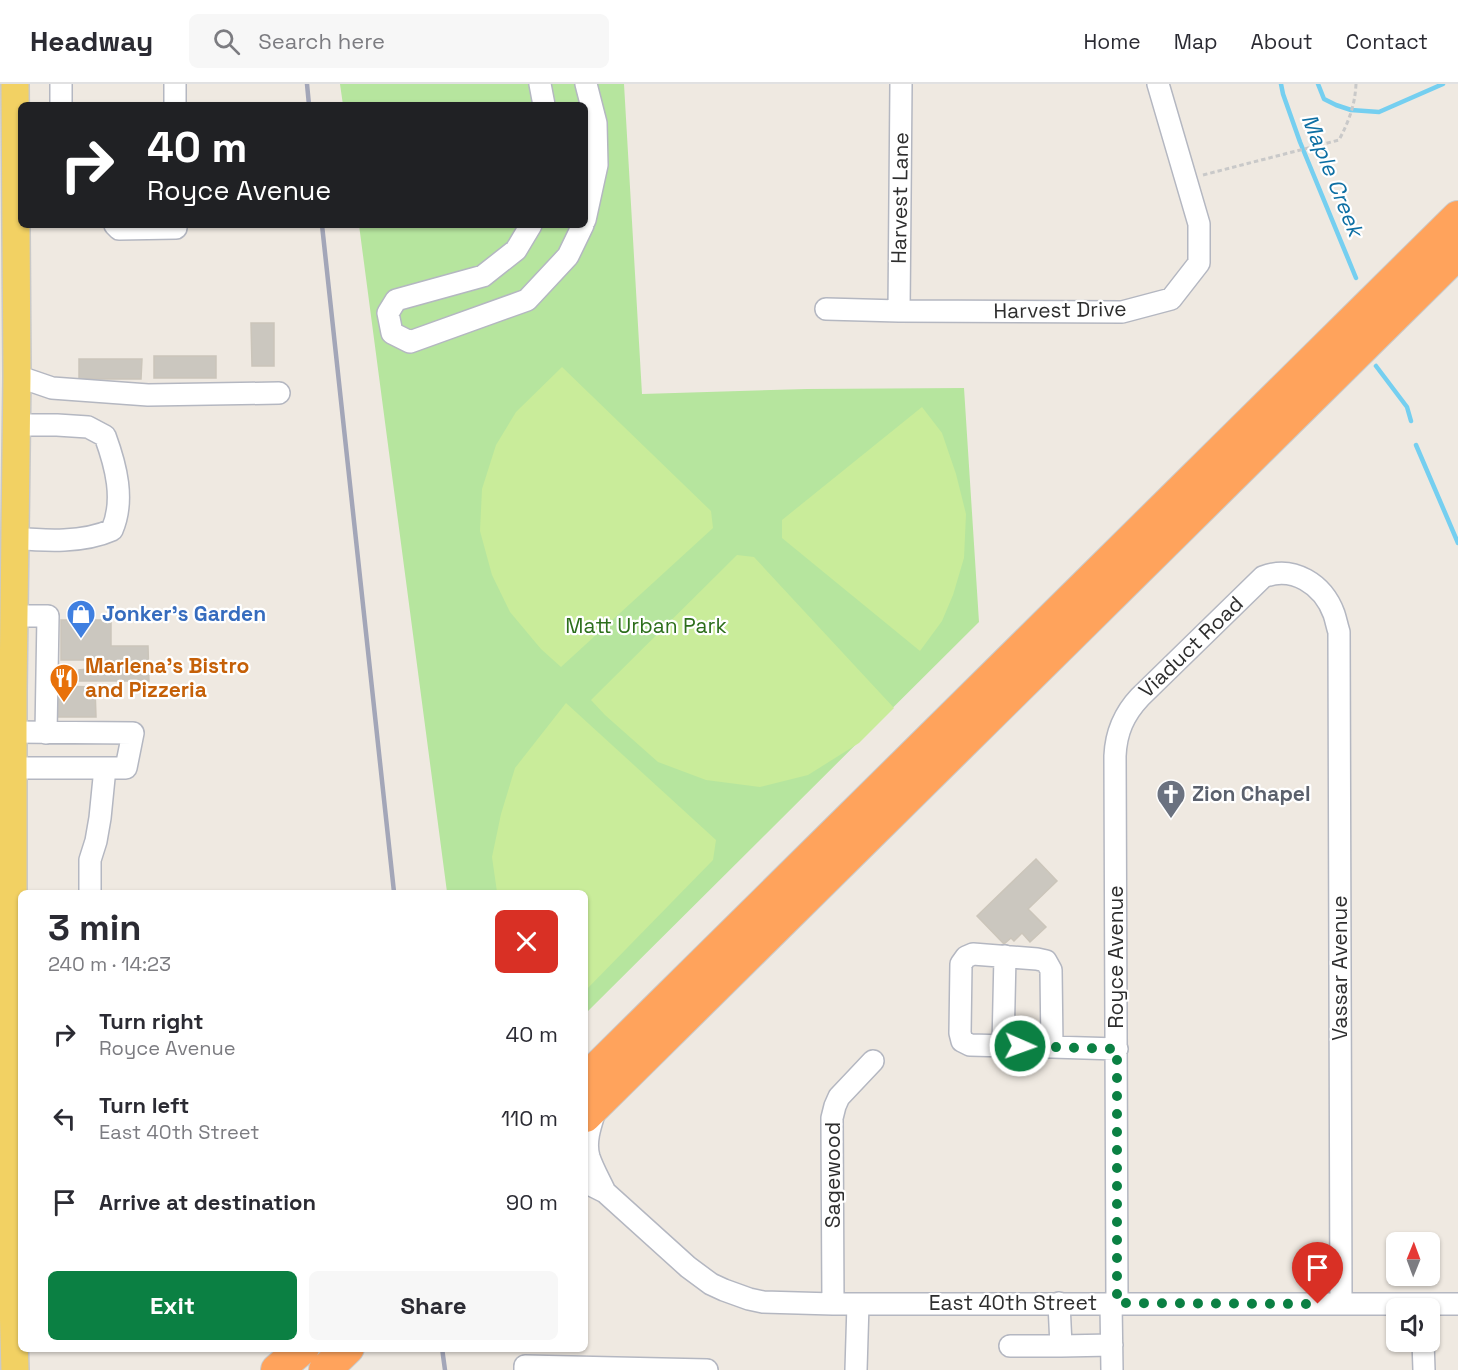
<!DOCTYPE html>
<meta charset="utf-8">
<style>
body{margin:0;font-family:"Space Grotesk",sans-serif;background:#f7f7f7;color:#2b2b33;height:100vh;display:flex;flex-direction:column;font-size:22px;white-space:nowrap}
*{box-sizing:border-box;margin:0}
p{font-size:20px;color:#7c7c81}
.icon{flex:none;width:33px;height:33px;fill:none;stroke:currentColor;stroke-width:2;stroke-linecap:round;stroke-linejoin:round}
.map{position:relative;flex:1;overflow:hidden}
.details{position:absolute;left:18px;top:806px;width:570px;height:462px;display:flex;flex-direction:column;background:#fff;border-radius:9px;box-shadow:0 2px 4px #0004}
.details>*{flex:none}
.banner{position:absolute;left:18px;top:18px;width:570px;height:126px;border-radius:9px;box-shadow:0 2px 4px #0004;background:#202124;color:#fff;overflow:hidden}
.needle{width:39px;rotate:1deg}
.controls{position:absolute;left:1386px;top:1148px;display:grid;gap:12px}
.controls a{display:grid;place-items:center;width:54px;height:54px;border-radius:9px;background:#fff;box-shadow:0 2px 4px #0004;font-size:30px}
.pin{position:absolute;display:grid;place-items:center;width:51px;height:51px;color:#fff;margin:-62px -26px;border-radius:50% 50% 50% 0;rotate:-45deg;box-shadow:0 0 6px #0007}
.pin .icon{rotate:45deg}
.me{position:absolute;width:66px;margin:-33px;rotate:92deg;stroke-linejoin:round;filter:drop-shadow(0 0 4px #0008)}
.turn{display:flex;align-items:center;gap:21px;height:126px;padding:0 30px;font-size:27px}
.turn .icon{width:78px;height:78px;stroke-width:2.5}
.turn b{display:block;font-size:42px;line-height:51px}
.round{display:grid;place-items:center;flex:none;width:63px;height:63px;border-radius:9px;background:#f7f7f7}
.head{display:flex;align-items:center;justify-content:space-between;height:102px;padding:0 30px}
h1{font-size:36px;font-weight:700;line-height:45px}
.action{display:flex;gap:12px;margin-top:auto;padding:12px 30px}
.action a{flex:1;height:69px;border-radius:9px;background:#0b8043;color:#fff;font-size:24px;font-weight:700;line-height:69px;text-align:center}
.action a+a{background:#f7f7f7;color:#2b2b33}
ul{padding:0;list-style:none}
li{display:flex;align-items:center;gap:18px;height:84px;padding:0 30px}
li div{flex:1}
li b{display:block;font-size:22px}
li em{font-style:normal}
header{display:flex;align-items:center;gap:36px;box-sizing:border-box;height:84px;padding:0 30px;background:#fff;border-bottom:2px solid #e1e1e2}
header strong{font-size:28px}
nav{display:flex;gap:33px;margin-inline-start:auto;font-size:21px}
.search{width:420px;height:54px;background:#f7f7f7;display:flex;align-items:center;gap:15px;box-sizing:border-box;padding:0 21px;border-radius:9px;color:#7c7c81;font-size:22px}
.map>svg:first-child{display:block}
</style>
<header>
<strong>Headway</strong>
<div class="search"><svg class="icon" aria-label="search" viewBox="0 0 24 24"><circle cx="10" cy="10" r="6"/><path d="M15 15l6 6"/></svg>Search here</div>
<nav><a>Home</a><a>Map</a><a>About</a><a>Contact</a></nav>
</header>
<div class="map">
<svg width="1458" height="1286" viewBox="0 0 1458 1286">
<rect width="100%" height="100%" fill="#efe9e1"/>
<!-- green -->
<path fill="#b6e59e" d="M340,0H624L642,310L807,305L964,304L979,538L585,930V808H447L359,141H585V21H343Z"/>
<!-- pitch -->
<path fill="#c9ec9a" d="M562,283L711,427L713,444L561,583L541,565L510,528L492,491L480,447L482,405L496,361L516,328Z
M922,323L942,349L956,390L966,430L964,474L953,511L942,537L920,567L782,454V436Z
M737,471L754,473L894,624L859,659L808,691L760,703L706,696L658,678L605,631L591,616Z
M566,619L716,756L713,776L585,907V808H497L492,773L501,730L515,684Z"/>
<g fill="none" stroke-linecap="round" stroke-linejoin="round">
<!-- stream -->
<path stroke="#75cff0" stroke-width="4.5" d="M1281,0L1283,10L1300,58L1356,194
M1318,0L1324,15L1336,21L1351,26L1379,28L1443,0
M1376,282L1407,323L1411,337
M1416,361L1458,459"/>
</g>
<!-- building -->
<path fill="#cbc7bf" stroke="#cbc5ba" stroke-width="1.5" d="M251,239H274V282H252Z
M154,272H216V294H154Z
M79,275H142L141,295H79Z
M61,536H111V562H148L149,597H79V586L88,585V576H61Z
M55,602L95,603L96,633H55Z
M1036,775L1057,797L1028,825L1046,843L1030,858L1022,849L1014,857L1011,854L1004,860L977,832Z"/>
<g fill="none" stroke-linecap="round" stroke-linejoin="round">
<!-- minor casing -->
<g stroke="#b4b7c1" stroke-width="24">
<path id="minor" d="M175,0V21
M540,0L544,21
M61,21V0
M585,136L597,81L596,39L586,0
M115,141L119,145L176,144V141
M531,141L516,166L483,192L396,216L388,229L392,249L410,258L527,216L568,172L583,141
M826,225L899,227L1122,228L1171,215L1199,179V140L1158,0
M899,227L901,0
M17,292L52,304L148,311L279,309
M14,454C46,457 83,459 112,446C125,416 116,382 105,352L88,343L57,341H16
M13,532H48L46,649
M13,648L133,649L126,684H13
M90,808V776L96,757L100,734L105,684
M973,870L1037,875L1046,877L1051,886L1052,963L970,961L962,957L960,949L961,880L966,873Z
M1003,962L1005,872
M1052,963L1117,965
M597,1021C592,1037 584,1056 589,1073C593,1085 600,1097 605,1108
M585,1098L605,1108L688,1183L711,1200L724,1206L749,1215L763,1218L833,1220H1458
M1111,1219L1112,1286
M1117,1219L1115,672C1116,648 1124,630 1140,613L1263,493C1293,481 1323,500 1334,530C1336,536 1337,542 1339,548L1341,1220
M833,1220L832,1034L835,1022L839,1013L873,977
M1423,1257L1424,1286
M1010,1262H1061L1059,1219
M1061,1262L1112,1261
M525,1286V1282L707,1286
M856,1286L858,1220"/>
</g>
<!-- major casing -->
<g stroke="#c9c9c9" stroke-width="30">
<path id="major" d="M15,1286L13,1217L12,1042L13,830V607L17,292L15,0"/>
</g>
<!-- highway casing -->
<g stroke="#c9c9c9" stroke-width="34">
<path id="highway" d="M585,996L1458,133
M585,1032L1458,169
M277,1286L303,1264
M325,1286L348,1264"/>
</g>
<!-- path -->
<path stroke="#c9c9c9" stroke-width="3" stroke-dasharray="4.5 3" stroke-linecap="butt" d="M1203,91L1339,56C1349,37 1355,21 1356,0"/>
<!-- minor -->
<use href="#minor" stroke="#fff" stroke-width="21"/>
<!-- major -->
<use href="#major" stroke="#f2d163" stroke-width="27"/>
<!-- highway -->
<use href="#highway" stroke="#ffa35c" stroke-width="32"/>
<!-- rail -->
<path stroke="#a3a6b8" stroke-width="4.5" d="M307,0L309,21
M322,141L394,808
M442,1264L445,1286"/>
</g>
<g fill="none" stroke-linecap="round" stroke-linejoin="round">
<!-- route -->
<path stroke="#0b8043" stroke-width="10" stroke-dasharray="0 18" d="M1020,962L1117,965V1219L1318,1220"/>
</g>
<!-- icons -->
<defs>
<g id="shop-pin" transform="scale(1.5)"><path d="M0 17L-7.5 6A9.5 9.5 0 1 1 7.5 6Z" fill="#3f7fe0" stroke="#fff"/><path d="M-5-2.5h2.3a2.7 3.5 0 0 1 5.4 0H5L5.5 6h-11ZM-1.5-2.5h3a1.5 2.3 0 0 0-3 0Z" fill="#fff"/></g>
<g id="restaurant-pin" transform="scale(1.5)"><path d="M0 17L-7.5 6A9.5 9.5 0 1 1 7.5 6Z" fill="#e8710a" stroke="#fff"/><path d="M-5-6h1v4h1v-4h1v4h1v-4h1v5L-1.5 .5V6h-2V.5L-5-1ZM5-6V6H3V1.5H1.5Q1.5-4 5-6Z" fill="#fff"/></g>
<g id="church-pin" transform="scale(1.5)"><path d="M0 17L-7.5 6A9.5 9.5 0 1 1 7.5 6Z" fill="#6b7280" stroke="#fff"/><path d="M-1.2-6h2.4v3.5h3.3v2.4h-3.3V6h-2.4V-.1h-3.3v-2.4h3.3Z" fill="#fff"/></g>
</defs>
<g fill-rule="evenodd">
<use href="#shop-pin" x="81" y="530"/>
<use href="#restaurant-pin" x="64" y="594"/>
<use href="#church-pin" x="1171" y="710"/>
</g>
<g text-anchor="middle" stroke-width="4.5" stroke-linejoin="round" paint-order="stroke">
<!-- street labels -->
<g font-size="21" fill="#2e2e2e" stroke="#fff">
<text transform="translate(900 114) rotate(-89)" y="7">Harvest Lane</text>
<text transform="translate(1060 226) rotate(-1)" y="7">Harvest Drive</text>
<text transform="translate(1191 563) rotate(-44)" y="7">Viaduct Road</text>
<text transform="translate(1116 873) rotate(-90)" y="7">Royce Avenue</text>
<text transform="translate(1340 884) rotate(-90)" y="7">Vassar Avenue</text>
<text transform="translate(833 1091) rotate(-90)" y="7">Sagewood</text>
<text x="1013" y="1226">East 40th Street</text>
</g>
<!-- shop labels -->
<g font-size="21" font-weight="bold" fill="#366cbe" stroke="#fff" text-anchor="start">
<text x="102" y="537">Jonker's Garden</text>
</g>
<!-- park labels -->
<g font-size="21" fill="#2c6e1b" stroke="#fff">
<text x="646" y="549">Matt Urban Park</text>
</g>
<!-- food labels -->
<g font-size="21" font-weight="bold" fill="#c56008" stroke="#fff" text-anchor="start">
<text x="85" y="589">Marlena's Bistro<tspan x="85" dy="24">and Pizzeria</tspan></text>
</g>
<!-- worship labels -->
<g font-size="21" font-weight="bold" fill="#5b616d" stroke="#fff" text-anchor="start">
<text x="1192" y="717">Zion Chapel</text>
</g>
<!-- water labels -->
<g font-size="22" font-style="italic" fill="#0d6fa3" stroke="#fff">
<text transform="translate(1333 91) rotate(68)" y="8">Maple Creek</text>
</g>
</g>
</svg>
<div class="controls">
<a><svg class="needle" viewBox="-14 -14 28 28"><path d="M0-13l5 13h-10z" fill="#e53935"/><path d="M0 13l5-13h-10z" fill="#7c7c81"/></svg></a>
<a><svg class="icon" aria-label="sound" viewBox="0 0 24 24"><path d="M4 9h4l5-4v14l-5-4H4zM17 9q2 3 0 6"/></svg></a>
</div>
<div class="pin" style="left:1318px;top:1220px;background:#d93025"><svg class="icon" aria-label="arrive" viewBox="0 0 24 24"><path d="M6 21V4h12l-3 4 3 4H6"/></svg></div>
<svg class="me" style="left:1020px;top:962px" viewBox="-20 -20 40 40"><circle r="17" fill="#0b8043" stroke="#fff" stroke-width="3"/><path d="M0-11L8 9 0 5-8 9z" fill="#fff"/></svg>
<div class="banner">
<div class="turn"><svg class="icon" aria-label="right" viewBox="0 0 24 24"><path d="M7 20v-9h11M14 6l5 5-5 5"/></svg><div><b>40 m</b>Royce Avenue</div></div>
</div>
<section class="details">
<div class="head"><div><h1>3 min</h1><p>240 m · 14:23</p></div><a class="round" style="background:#d93025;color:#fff"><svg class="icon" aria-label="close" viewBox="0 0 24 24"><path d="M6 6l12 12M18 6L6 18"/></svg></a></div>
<ul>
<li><svg class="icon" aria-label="right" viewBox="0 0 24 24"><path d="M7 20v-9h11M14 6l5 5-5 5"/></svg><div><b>Turn right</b><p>Royce Avenue</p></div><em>40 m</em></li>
<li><svg class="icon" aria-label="left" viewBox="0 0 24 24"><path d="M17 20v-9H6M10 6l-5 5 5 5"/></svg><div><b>Turn left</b><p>East 40th Street</p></div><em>110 m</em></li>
<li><svg class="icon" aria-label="arrive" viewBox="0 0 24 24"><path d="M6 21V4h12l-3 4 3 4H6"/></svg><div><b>Arrive at destination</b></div><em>90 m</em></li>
</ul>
<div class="action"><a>Exit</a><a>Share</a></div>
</section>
</div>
